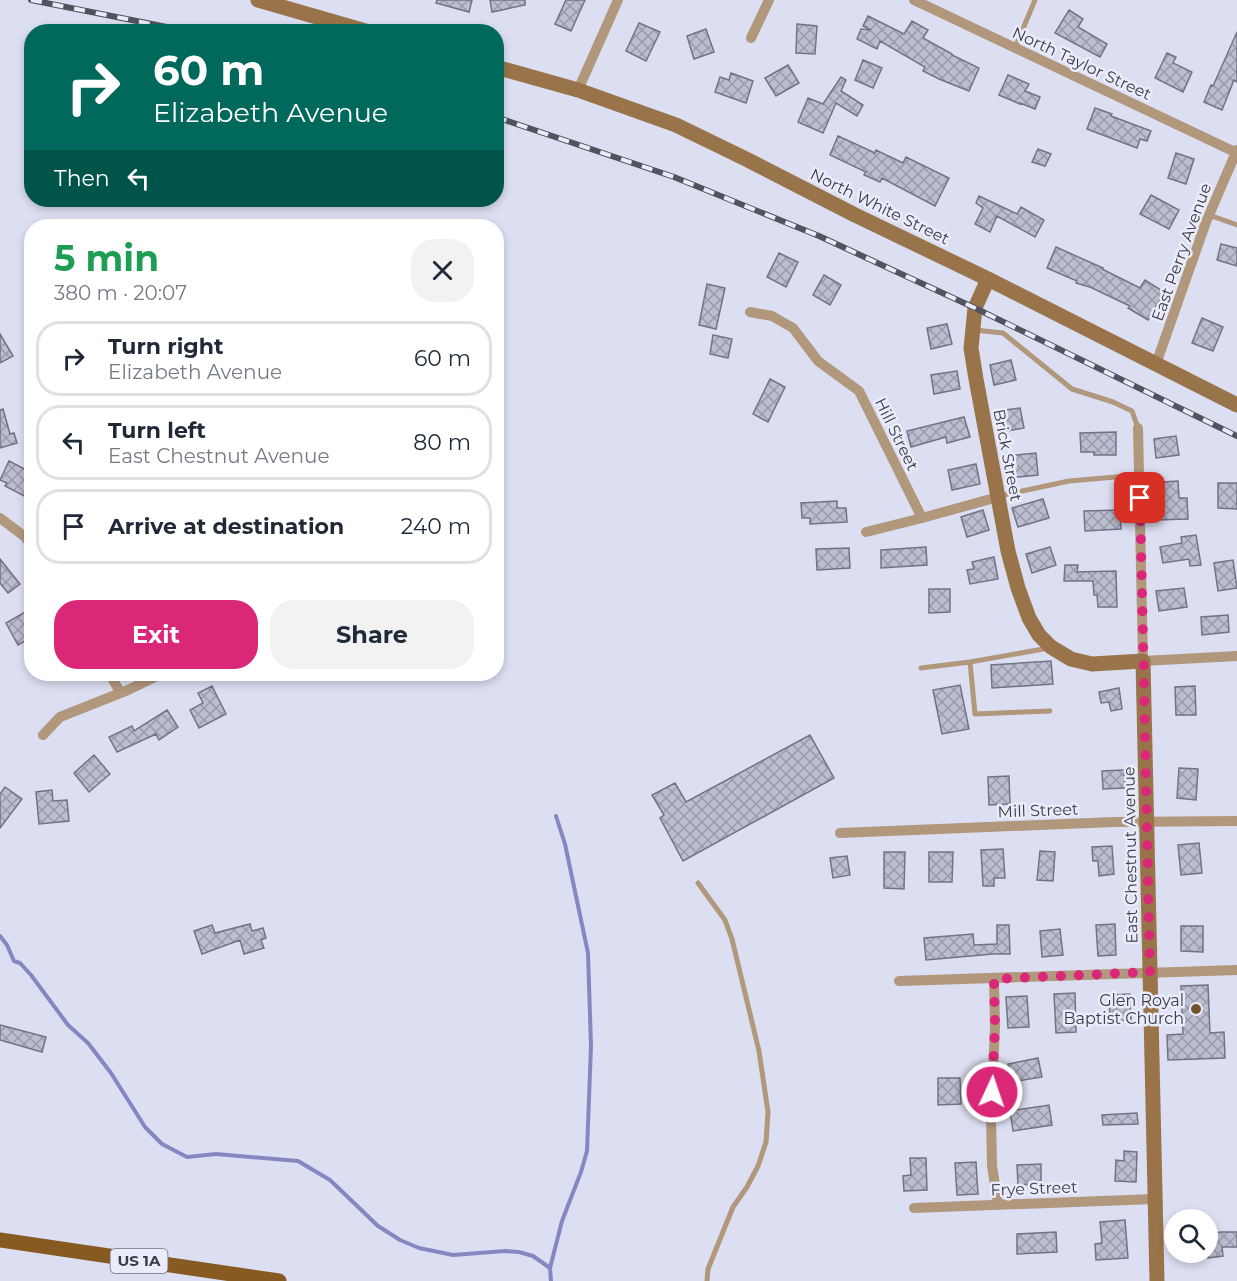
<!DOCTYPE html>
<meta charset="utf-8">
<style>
body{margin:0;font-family:Montserrat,sans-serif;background:#f2f2f3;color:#1f2937;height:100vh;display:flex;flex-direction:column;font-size:22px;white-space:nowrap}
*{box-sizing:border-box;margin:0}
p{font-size:20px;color:#747a83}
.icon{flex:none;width:33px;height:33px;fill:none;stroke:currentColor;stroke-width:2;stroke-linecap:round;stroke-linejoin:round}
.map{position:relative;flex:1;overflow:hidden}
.drawer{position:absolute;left:24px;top:219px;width:480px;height:462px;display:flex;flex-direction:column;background:#fff;border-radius:24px;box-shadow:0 3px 9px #0003}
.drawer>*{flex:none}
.guide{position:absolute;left:24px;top:24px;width:480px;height:183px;border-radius:24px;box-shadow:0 3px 9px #0003;background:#00695c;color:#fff;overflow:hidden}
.controls{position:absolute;left:1164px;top:1209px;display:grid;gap:12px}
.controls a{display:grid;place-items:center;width:54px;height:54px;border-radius:50%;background:#fff;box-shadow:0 3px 9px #0003;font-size:30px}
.pin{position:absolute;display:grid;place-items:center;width:51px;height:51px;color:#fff;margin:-26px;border-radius:12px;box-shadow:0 3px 9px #0006}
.me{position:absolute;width:66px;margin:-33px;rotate:3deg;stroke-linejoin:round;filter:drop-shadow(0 0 4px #0008)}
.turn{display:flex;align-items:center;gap:21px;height:126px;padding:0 30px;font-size:27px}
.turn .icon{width:78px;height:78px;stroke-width:2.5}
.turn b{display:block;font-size:42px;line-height:51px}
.then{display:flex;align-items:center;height:57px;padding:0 30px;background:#0003;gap:12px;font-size:22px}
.round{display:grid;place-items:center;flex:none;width:63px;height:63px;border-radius:24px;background:#f2f2f3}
.summary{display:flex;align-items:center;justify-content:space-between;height:102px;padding:0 30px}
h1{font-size:36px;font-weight:700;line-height:45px;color:#1e9e55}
.action{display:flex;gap:12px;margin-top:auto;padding:12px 30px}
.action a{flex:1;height:69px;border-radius:24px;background:#db2777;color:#fff;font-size:24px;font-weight:700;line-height:69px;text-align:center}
.action a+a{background:#f2f2f3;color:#1f2937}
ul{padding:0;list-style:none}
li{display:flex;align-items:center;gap:18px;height:75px;margin:0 12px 9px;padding:0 18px;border:3px solid #e0e1e3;border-radius:24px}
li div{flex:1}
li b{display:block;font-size:22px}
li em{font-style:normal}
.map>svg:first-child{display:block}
</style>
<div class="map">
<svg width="1237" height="1281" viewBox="0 0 1237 1281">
<defs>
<pattern id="building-cross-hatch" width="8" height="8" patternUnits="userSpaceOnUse" patternTransform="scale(1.5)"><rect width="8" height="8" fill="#bbbdd0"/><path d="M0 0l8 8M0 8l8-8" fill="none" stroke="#999baa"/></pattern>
</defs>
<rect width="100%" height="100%" fill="#dcdef2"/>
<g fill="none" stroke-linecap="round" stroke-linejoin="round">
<!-- stream -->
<path stroke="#8588c0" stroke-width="4" d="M0,936L7,945L14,961L20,963L31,975L68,1025L88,1043L111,1073L145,1127L162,1144L187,1157L216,1154L298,1161L330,1180L378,1226L400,1240L419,1248L453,1255L505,1251L519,1252L533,1256L550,1268
M551,1281L550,1268L562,1221L581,1172L587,1151L591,1046L588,953L565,844L556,816"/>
</g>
<!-- building -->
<path fill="url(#building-cross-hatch)" stroke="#727385" stroke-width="1.5" d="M437,0H472L469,12L436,3Z
M490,0H525V5L492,12Z
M566,0H585L571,31L555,24Z
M1069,10L1083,19L1078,27L1107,44L1100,57L1055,33Z
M868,16L904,34L912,21L928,30L923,38L952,54V55L979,68L969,91L939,79L923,71L925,67L880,41L877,49L857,39L861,29L871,30L863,26Z
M639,23L660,32L646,61L626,51Z
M797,24L817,26L815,54L796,53Z
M706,29L714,52L694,59L687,36Z
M1237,32V82L1234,80L1222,110L1204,102L1211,85L1213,86Z
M1167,53L1176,57L1173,63L1192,72L1183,92L1155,78Z
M863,60L882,68L873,88L855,80Z
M788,65L799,83L776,96L765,78Z
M731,73L753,81L746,103L715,92L720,77L729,80Z
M1008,75L1029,84L1025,91L1040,97L1035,109L1020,103V104L999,95Z
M841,77L846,80L841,91L863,105L857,116L836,103L823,133L798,122L808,98L823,104Z
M1095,108L1112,114L1111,116L1151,131L1147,141L1140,139L1137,148L1087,129Z
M838,136L875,153L876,150L903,163L906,157L949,178L935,206L882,178L880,182L864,175L866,172L830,155Z
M1038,149L1051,154L1045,166L1032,162Z
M1176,153L1194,159L1186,184L1168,178Z
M1151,195L1179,210L1169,229L1140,214Z
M979,196L1017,214L1021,207L1044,220L1035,237L997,216L990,232L975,224L983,208L976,203Z
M1221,244L1237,248V266L1217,260Z
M1056,247L1103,268L1102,269L1140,288L1145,280L1164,292L1148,320L1128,308L1130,306L1090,287L1076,283L1077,281L1047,268Z
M779,253L798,262L786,287L767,277Z
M824,275L841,285L830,305L813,295Z
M707,284L725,288L716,329L699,325Z
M1202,318L1223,327L1213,351L1192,343Z
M947,324L952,344L931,349L927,328Z
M0,334L13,356L0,363Z
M713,335L732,339L728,358L710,354Z
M1011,360L1016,380L994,385L990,365Z
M957,371L960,389L934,394L931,375Z
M770,379L785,387L768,422L753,414Z
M1020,408L1024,428L1002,432L998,411Z
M3,409L10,434L14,433L17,443L0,448V410Z
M964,417L970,437L947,443L946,437L911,447L907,431Z
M1116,432V455H1094V452H1081L1080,433Z
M1176,436L1179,455L1156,458L1154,439Z
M1036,453L1038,475L1009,478L1006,456Z
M9,461L32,473V491L28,498L5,486L7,483L0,480Z
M976,464L980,484L952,490L948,470Z
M1178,481L1179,498H1187L1188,519L1155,520L1154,499H1164L1163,482Z
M1218,483H1237V509L1218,508Z
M1043,499L1049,518L1018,527L1012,508Z
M837,501V508H846L847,522L810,524V518H802L801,503Z
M983,510L989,530L967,537L961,517Z
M1120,510L1121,529L1085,531L1084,511Z
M1196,535L1201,565L1190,566L1189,559L1163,563L1160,547L1182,543L1181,537Z
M926,547L927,565L881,568V550Z
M1050,547L1056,565L1032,573L1026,554Z
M849,548L850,568L817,570L816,549Z
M994,557L998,579L970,584L967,570L974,569L972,562Z
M0,559L20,584L8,593L0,583Z
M1233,560L1237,588L1218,591L1214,563Z
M1065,565H1078L1077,572L1116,571L1117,607H1098L1097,595H1094L1093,581H1064Z
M1184,588L1187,607L1159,611L1156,591Z
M929,589H950V612L929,613Z
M32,608V637L18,645L6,623Z
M1228,615L1229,632L1202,635L1201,617Z
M1051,661L1053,684L992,688L991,665Z
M960,685L969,729L942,734L933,690Z
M212,686L226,714L199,728L190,710L203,703L198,693Z
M1195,686L1196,715H1176L1175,687Z
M1119,688L1122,709L1111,711L1109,702L1101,703L1099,692Z
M167,710L178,727L159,740L156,734L117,752L109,737L132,726L134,731Z
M810,735L834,778L683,861L660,818L664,815L652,795L675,783L686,802Z
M94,755L110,774L89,792L74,773Z
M1179,768L1198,769L1196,800L1177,798Z
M1124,770L1125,788L1103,789L1102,771Z
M1009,776L1010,804L989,805L988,777Z
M5,787L22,799L0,828V794Z
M52,790L53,801L67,800L69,821L39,824L36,792Z
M1199,843L1202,873L1181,875L1178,845Z
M1112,846L1114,874L1099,876L1098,861H1093L1092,847Z
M1003,849L1005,878H994V886H983L981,850Z
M1040,851L1055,852L1053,881L1037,880Z
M884,852H905L904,889L884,888Z
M929,852H953L952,882H929Z
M847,856L850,875L833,878L830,858Z
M250,924L252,931L263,928L266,938L261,940L264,948L244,954L240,940L202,954L194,931L212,925L215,933Z
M1115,924L1116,955L1098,956L1096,925Z
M997,925H1009L1010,954H993L926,960L924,938L973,934L974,945L997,944Z
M1181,926H1203V952L1181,951Z
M1060,929L1063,955L1042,957L1040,931Z
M1208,985L1210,1033L1224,1032L1225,1058L1168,1060L1167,1035L1183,1034L1181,986Z
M1075,993L1076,1032L1056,1033L1054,994Z
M1130,994L1131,1020L1110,1021L1109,995Z
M1027,996L1029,1027L1008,1028L1006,997Z
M0,1025L46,1037L42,1052L0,1040Z
M1038,1058L1042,1077L1011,1082L1008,1064Z
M938,1078H960L961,1104L938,1105Z
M1049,1105L1052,1125L1013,1131L1010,1111Z
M1137,1113L1138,1124L1103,1125L1102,1115Z
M1124,1151L1137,1152L1136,1182L1115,1181L1116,1160L1124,1161Z
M910,1158H926L927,1190L904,1191L903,1176L911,1175Z
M976,1162L978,1194L957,1195L955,1163Z
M1041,1164V1184L1018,1185L1017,1165Z
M1125,1220L1128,1258L1096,1260L1095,1244L1102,1243L1100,1222Z
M1056,1232L1057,1252L1017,1254V1234Z
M1221,1232H1237V1247H1222L1223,1256L1208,1258V1234Z"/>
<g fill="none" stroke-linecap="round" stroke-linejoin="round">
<!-- lane -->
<path stroke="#b1977c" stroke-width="5" d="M1015,48L1035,0
M1209,215L1237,225
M974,330L1003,333L1072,389L1113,402L1132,411L1138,428
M999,496L1069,481L1139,475
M970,662L975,714L1050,711
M921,668L970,662L1049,648
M698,883L725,920L732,939L759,1051L768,1112L766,1142L758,1166L747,1187L733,1207L708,1269L707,1281"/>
<!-- street -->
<path stroke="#b1977c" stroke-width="10" d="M914,0L1237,153
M751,38L769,0
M578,90L618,0
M750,312L772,316L793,328L818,361L859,391L922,518
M1156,364L1206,222L1237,150
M1138,428L1143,661L1237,656
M0,518L24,536L32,546
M866,532L922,518L998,497
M110,674L120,692
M43,735L60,717L128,690L161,674
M840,833L1114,822L1237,821
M994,979L995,1027L991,1114L992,1166L998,1204
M899,981L1237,970
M914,1208L1155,1199"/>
<!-- secondary -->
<path stroke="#99744a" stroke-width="15" d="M258,0L369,32
M496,67L578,90L676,125L748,160L855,215L988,279L1237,405
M988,279L975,308L971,348L976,379L1008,551L1018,588L1029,618L1039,635L1051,647L1071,659L1092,664L1143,661L1157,1281"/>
<!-- primary -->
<path stroke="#875a21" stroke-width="15" d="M0,1240L279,1281"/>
<!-- rail casing -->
<g stroke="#52535d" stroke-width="6">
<path id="rail" d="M31,0L192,32
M496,117L674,177L819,236L975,308L1237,436"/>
</g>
<!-- rail -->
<use href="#rail" stroke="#eaebfb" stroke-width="4" stroke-dasharray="11" stroke-linecap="butt"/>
</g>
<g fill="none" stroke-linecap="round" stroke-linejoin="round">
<!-- route -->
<path stroke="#db2777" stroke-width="10" stroke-dasharray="0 18" d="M992,1092L995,1027L994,979L1150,972L1140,498"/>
</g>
<!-- markers -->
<circle fill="#735129" stroke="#eaebfb" stroke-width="2" cx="1196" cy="1009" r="6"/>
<g text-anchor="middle" stroke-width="5" stroke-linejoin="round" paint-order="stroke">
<!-- shield labels -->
<rect fill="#eaebfb" stroke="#70707b" stroke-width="1.5" x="110.5" y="1249" width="57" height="24" rx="4.5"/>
<g font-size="15" font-weight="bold" fill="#3b3c44">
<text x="139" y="1266">US 1A</text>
</g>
<!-- street labels -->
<g font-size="16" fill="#3b3c44" stroke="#eaebfb">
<text transform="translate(1082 63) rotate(25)" y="6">North Taylor Street</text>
<text transform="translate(880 206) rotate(26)" y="6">North White Street</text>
<text transform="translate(1181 252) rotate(-70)" y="6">East Perry Avenue</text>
<text transform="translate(897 434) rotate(64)" y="6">Hill Street</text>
<text transform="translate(1008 455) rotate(79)" y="6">Brick Street</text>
<text transform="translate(1038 810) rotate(-2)" y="6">Mill Street</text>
<text transform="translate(1130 855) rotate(-91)" y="6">East Chestnut Avenue</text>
<text transform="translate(1034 1188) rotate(-2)" y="6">Frye Street</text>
</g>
<!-- poi labels -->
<g font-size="16" fill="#3b3c44" stroke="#eaebfb" text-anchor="end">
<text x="1184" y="1006">Glen Royal<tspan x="1184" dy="18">Baptist Church</tspan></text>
</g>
</g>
</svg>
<div class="controls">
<a><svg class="icon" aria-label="search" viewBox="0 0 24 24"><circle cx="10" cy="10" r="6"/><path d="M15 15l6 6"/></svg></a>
</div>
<div class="pin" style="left:1140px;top:498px;background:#d93025"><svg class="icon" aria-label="arrive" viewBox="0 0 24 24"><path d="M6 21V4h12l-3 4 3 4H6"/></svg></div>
<svg class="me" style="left:992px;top:1092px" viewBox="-20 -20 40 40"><circle r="17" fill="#db2777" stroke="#fff" stroke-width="3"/><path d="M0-11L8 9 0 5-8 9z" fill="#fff"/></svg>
<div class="guide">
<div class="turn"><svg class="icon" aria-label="right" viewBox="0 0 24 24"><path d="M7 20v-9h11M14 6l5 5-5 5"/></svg><div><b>60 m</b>Elizabeth Avenue</div></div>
<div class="then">Then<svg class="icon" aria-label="left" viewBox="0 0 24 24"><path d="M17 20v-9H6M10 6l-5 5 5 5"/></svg></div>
</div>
<section class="drawer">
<div class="summary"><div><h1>5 min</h1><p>380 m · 20:07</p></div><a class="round"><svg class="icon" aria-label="close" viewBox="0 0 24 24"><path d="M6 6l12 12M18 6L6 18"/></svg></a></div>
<ul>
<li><svg class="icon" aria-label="right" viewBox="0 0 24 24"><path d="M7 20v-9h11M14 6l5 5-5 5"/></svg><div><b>Turn right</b><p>Elizabeth Avenue</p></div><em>60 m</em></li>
<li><svg class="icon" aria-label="left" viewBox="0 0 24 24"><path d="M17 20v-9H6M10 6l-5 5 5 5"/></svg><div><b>Turn left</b><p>East Chestnut Avenue</p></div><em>80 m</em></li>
<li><svg class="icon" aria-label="arrive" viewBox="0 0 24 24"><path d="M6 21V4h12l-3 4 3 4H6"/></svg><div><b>Arrive at destination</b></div><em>240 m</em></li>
</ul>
<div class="action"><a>Exit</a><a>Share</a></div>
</section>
</div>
